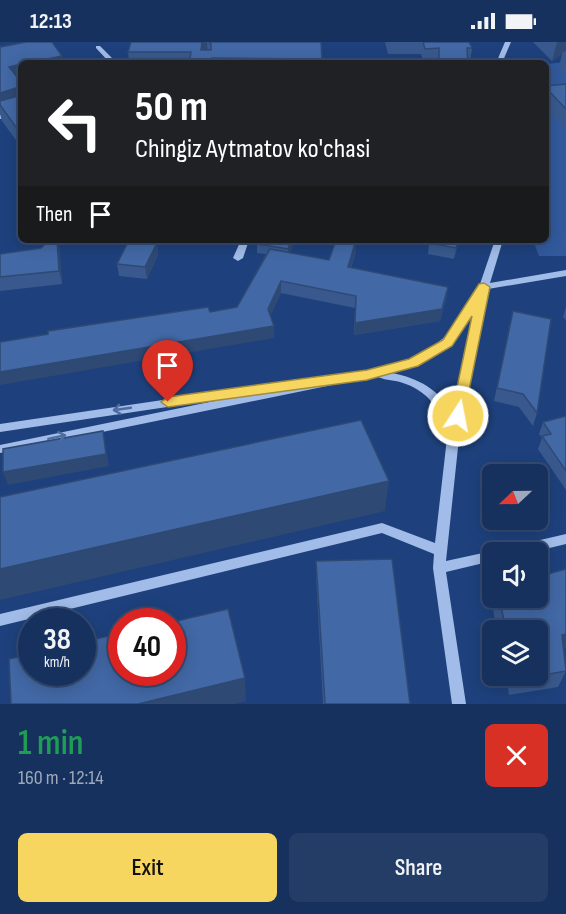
<!DOCTYPE html>
<meta charset="utf-8">
<style>
body{margin:0;font-family:"Sofia Sans Condensed",sans-serif;background:#233d67;color:#f1f3f6;height:100vh;display:flex;flex-direction:column;font-size:22px;white-space:nowrap}
*{box-sizing:border-box;margin:0}
p{font-size:20px;color:#9ea9bc}
.icon{flex:none;width:33px;height:33px;fill:none;stroke:currentColor;stroke-width:2;stroke-linecap:round;stroke-linejoin:round}
.map{position:relative;height:662px;overflow:hidden}
.drawer{display:flex;flex-direction:column;background:#16315e;flex:1}
.drawer>*{flex:none}
.hud{position:absolute;left:18px;top:18px;width:531px;height:183px;border-radius:9px;box-shadow:0 3px 15px #0003,0 0 0 2px #354c73;background:#202124;color:#fff;overflow:hidden}
.needle{width:39px;rotate:248deg}
.tools{position:absolute;left:482px;top:422px;display:grid;gap:12px}
.tools a{display:grid;place-items:center;width:66px;height:66px;border-radius:9px;background:#16315e;box-shadow:0 3px 15px #0003,0 0 0 2px #354c73;font-size:30px}
.speed{position:absolute;left:18px;top:566px;display:flex;gap:12px;font-size:30px;font-weight:700;text-align:center}
.speed>*{display:grid;place-content:center;width:78px;height:78px;border-radius:50%;background:#16315e;box-shadow:0 3px 15px #0003,0 0 0 2px #354c73;line-height:1}
.speed small{font-size:15px;font-weight:400}
.speed .limit{border:9px solid #d22;background:#fff;color:#111}
.pin{position:absolute;display:grid;place-items:center;width:51px;height:51px;color:#fff;margin:-62px -26px;border-radius:50% 50% 50% 0;rotate:-45deg;box-shadow:0 0 6px #0007}
.pin .icon{rotate:45deg}
.me{position:absolute;width:66px;margin:-33px;rotate:11deg;stroke-linejoin:round;filter:drop-shadow(0 0 4px #0008)}
.turn{display:flex;align-items:center;gap:21px;height:126px;padding:0 18px;font-size:27px}
.turn .icon{width:78px;height:78px;stroke-width:2.5}
.turn b{display:block;font-size:42px;line-height:51px}
.then{display:flex;align-items:center;height:57px;padding:0 18px;background:#0003;gap:12px;font-size:22px}
.round{display:grid;place-items:center;flex:none;width:63px;height:63px;border-radius:9px;background:#233d67}
.headline{display:flex;align-items:center;justify-content:space-between;height:102px;padding:0 18px}
h1{font-size:36px;font-weight:600;line-height:45px;color:#1e9e55}
.primary-button{display:flex;gap:12px;margin-top:auto;padding:12px 18px}
.primary-button a{flex:1;height:69px;border-radius:9px;background:#f7d660;color:#111;font-size:24px;font-weight:600;line-height:69px;text-align:center}
.primary-button a+a{background:#233d67;color:#f1f3f6}
.status{display:flex;justify-content:space-between;align-items:center;height:42px;padding:0 30px;background:#16315e;direction:ltr}
.status svg{height:16px;fill:currentColor}
.map>svg:first-child{display:block}
</style>
<div class="status"><b>12:13</b><svg viewBox="0 0 49 12"><path d="M0 12V9h3v3zM5 12V6h3v6zM10 12V3h3v9zM15 12V0h3v12zM26 1h20v11H26zM47 4h2v5h-2z"/></svg></div>
<div class="map">
<svg width="566" height="662" viewBox="0 0 566 662">
<rect width="100%" height="100%" fill="#1e417d"/>
<!-- green -->
<path fill="#31599c" d="M566,20V214H539L533,198H546V22Z"/>
<g fill="none" stroke-linecap="round" stroke-linejoin="round">
<!-- minor -->
<path fill="#a1bce8" fill-rule="evenodd" d="M505,0H511L502,21H496Z
M96,4H100L117,21H110L96,6Z
M21,68V72L0,77V73Z
M241,198H249L243,216L238,219L233,216Z
M495,198H503L490,241L566,228V234L488,247L459,396L446,519L492,509L496,510H492V519L446,530L466,662H452L433,526L434,512L382,491L0,584V572L382,481L435,501L447,396C442,368 428,348 400,340C392,338 383,338 376,334L0,411V403L234,355L0,390V382L258,344L262,345V350L401,322L428,309L448,292L479,245ZM474,268L452,373C441,348 418,336 392,331C432,323 453,302 474,268Z
M566,492V502L533,510H504L506,506L510,505Z"/>
</g>
<!-- wall -->
<path fill="#39598e" d="M131,0H321L322,21H129L128,10Z
M385,0H469L472,6L470,20L468,21H424L421,12H388Z
M533,0H566V32L559,25L562,12L552,19Z
M0,5L62,14L63,21H21V105L2,79L0,72Z
M566,42V88L546,66V44Z
M254,198H295L290,211L329,218L356,209L351,226L448,245L446,257L440,279L354,293L355,266L281,251L270,274L274,284V296L210,270L237,265L266,212L257,211V199Z
M459,198L454,217L428,212L429,201Z
M157,201L158,213L147,237L119,234L117,222Z
M59,203L62,242L0,249V212Z
M566,265V278L563,275Z
M513,269L537,371L533,384L519,365L494,359Z
M566,374V448L538,407L542,396L539,392L543,380Z
M316,519L410,662H323L316,535Z
M566,527V606L564,607L566,629L558,645L509,653L506,633H537V588H497L492,562L494,555H537Z"/>
<!-- shaded-wall -->
<path fill="#2e4974" d="M202,0H207L208,13L201,8Z
M557,0H566V9L563,10L562,12L552,19Z
M62,14L63,21H28Z
M21,22V42L9,25Z
M16,46L20,66L0,63V51Z
M57,198H58L59,203L62,242L59,229Z
M291,198H295L288,216V207Z
M356,198V209L347,237L348,225Z
M458,198H459L454,217L456,206Z
M157,201L158,213L147,237L145,225Z
M281,239V251L268,279V267Z
M448,245L446,257L440,279L354,293L355,281Z
M274,284V296L0,343V330Z
M103,389L109,424L8,443L3,430Z
M389,439L385,469L0,558V527Z
M566,592V606L555,609L562,593Z
M245,636L246,659L234,662H138Z"/>
<!-- building -->
<path fill="#4268a5" stroke="#2e4974" stroke-width="1.5" d="M26,0H52L62,14L28,21H21V22L9,25L21,40V92L0,63V59L18,54L16,46L0,51V5Z
M131,0H202L201,8H211V2L209,0H321L322,17L212,16V21H189L191,10H128Z
M423,0H469L472,6H467L468,21H439V6L425,7Z
M566,42V67L546,46V44Z
M49,198H57L59,229L0,235V212L41,206Z
M129,198L157,201L145,225L117,222Z
M258,198H291L288,207L257,202Z
M336,198H356L348,225L448,245L442,267L355,281L356,254L281,239L268,267L274,284L0,330V300L48,292V289L208,265L210,270L237,265L270,207L329,218Z
M430,198H458L456,206L429,201Z
M513,269L551,277L537,371L523,352L497,346Z
M566,374V429L542,394L551,392L543,380Z
M361,378L389,439L0,527V455Z
M103,389L106,412L3,430V407Z
M392,517L410,662H325L316,519Z
M566,527V592L562,593L566,629L516,638L515,633H537V588H506L499,555H537V535Z
M228,567L245,636L138,662H11L9,617L32,612V630H82V600L122,591V630H172V580Z"/>
<!-- one-way arrows -->
<defs><path id="oneway-shaft" d="M-6 0H5M1.5-3L5.5 0L1.5 3" fill="none" stroke-width="1.6" stroke-linecap="round" stroke-linejoin="round" transform="scale(1.5)"/></defs>
<g stroke="#4c6ca2">
<use href="#oneway-shaft" transform="translate(122 367) rotate(172)"/>
<use href="#oneway-shaft" transform="translate(57 395) rotate(-12)"/>
</g>
<!-- route -->
<path fill="#f7d660" stroke="#a18b3e" stroke-width="1.5" d="M484,241L490,245L463,378L458,380L451,374L472,274L452,304L418,324L367,338L168,365L161,360L168,355L367,328L409,317L443,298L479,242Z"/>
</svg>
<div class="tools">
<a><svg class="needle" viewBox="-14 -14 28 28"><path d="M0-13l5 13h-10z" fill="#e53935"/><path d="M0 13l5-13h-10z" fill="#9ea9bc"/></svg></a>
<a><svg class="icon" aria-label="sound" viewBox="0 0 24 24"><path d="M4 9h4l5-4v14l-5-4H4zM17 9q2 3 0 6"/></svg></a>
<a><svg class="icon" aria-label="layers" viewBox="0 0 24 24"><path d="M12 4l9 5-9 5-9-5zM3 14l9 5 9-5"/></svg></a>
</div>
<div class="speed"><div>38<small>km/h</small></div><div class="limit">40</div></div>
<div class="pin" style="left:168px;top:360px;background:#d93025"><svg class="icon" aria-label="arrive" viewBox="0 0 24 24"><path d="M6 21V4h12l-3 4 3 4H6"/></svg></div>
<svg class="me" style="left:458px;top:374px" viewBox="-20 -20 40 40"><circle r="17" fill="#f7d660" stroke="#fff" stroke-width="3"/><path d="M0-11L8 9 0 5-8 9z" fill="#fff"/></svg>
<div class="hud">
<div class="turn"><svg class="icon" aria-label="left" viewBox="0 0 24 24"><path d="M17 20v-9H6M10 6l-5 5 5 5"/></svg><div><b>50 m</b>Chingiz Aytmatov ko'chasi</div></div>
<div class="then">Then<svg class="icon" aria-label="arrive" viewBox="0 0 24 24"><path d="M6 21V4h12l-3 4 3 4H6"/></svg></div>
</div>
</div>
<section class="drawer">
<div class="headline"><div><h1>1 min</h1><p>160 m · 12:14</p></div><a class="round" style="background:#d93025;color:#fff"><svg class="icon" aria-label="close" viewBox="0 0 24 24"><path d="M6 6l12 12M18 6L6 18"/></svg></a></div>
<div class="primary-button"><a>Exit</a><a>Share</a></div>
</section>
